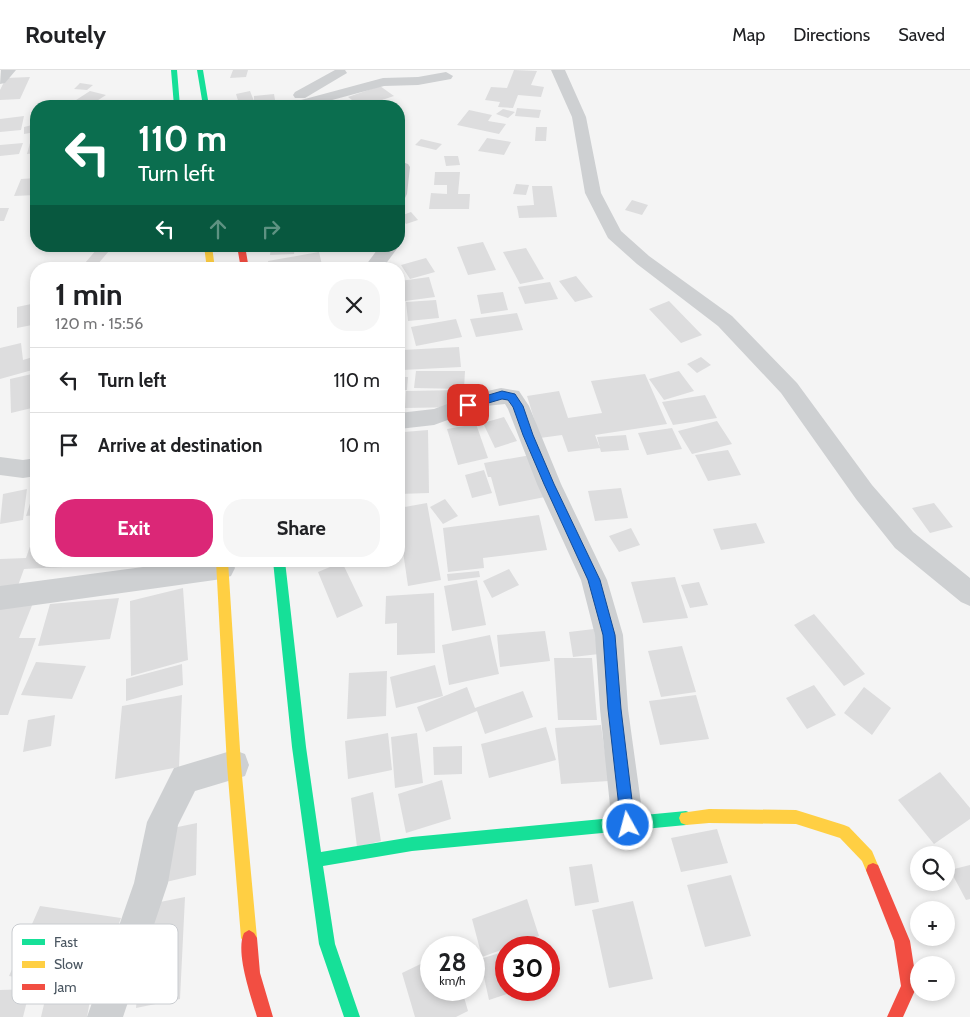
<!DOCTYPE html>
<meta charset="utf-8">
<style>
body{margin:0;font-family:Cabin,sans-serif;background:#f6f6f6;color:#202124;height:100vh;display:flex;flex-direction:column;font-size:19px;white-space:nowrap}
*{box-sizing:border-box;margin:0}
p{font-size:16px;color:#757577}
.icon{flex:none;width:28px;height:28px;fill:none;stroke:currentColor;stroke-width:2;stroke-linecap:round;stroke-linejoin:round}
.map{position:relative;flex:1;overflow:hidden}
.panel{position:absolute;left:30px;top:192px;width:375px;height:305px;display:flex;flex-direction:column;background:#fff;border-radius:20px;box-shadow:0 2px 8px #0003}
.panel>*{flex:none}
.top-card{position:absolute;left:30px;top:30px;width:375px;height:152px;border-radius:20px;box-shadow:0 2px 8px #0003;background:#0b6e4f;color:#fff;overflow:hidden}
.controls{position:absolute;left:910px;top:776px;display:grid;gap:10px}
.controls a{display:grid;place-items:center;width:45px;height:45px;border-radius:50%;background:#fff;box-shadow:0 2px 8px #0003;font-size:25px}
.speed{position:absolute;left:420px;top:866px;display:flex;gap:10px;font-size:25px;font-weight:700;text-align:center}
.speed>*{display:grid;place-content:center;width:65px;height:65px;border-radius:50%;background:#fff;box-shadow:0 2px 8px #0003;line-height:1}
.speed small{font-size:12px;font-weight:400}
.speed .limit{border:8px solid #d22;background:#fff;color:#111}
.pin{position:absolute;display:grid;place-items:center;width:42px;height:42px;color:#fff;margin:-21px;border-radius:10px;box-shadow:0 2px 8px #0006}
.me{position:absolute;width:55px;margin:-28px;rotate:353deg;stroke-linejoin:round;filter:drop-shadow(0 0 4px #0008)}
.turn{display:flex;align-items:center;gap:18px;height:105px;padding:0 25px;font-size:22px}
.turn .icon{width:65px;height:65px;stroke-width:2.5}
.turn b{display:block;font-size:35px;line-height:42px}
.lanes{display:flex;align-items:center;height:48px;padding:0 25px;background:#0003;justify-content:center;gap:25px;direction:ltr}
.lanes .off{opacity:.35}
.round{display:grid;place-items:center;flex:none;width:52px;height:52px;border-radius:20px;background:#f6f6f6}
.headline{display:flex;align-items:center;justify-content:space-between;height:85px;padding:0 25px}
h1{font-size:30px;font-weight:700;line-height:38px}
.button{display:flex;gap:10px;margin-top:auto;padding:10px 25px}
.button a{flex:1;height:58px;border-radius:20px;background:#db2777;color:#fff;font-size:20px;font-weight:700;line-height:58px;text-align:center}
.button a+a{background:#f6f6f6;color:#202124}
ul{padding:0;list-style:none}
li{display:flex;align-items:center;gap:15px;height:65px;padding:0 25px;border-top:1px solid #e0e0e0}
li div{flex:1}
li b{display:block;font-size:19px}
li em{font-style:normal}
header{display:flex;align-items:center;gap:30px;box-sizing:border-box;height:70px;padding:0 25px;background:#fff;border-bottom:1px solid #e0e0e0}
header strong{font-size:24px}
nav{display:flex;gap:28px;margin-inline-start:auto;font-size:18px}
.map>svg:first-child{display:block}
</style>
<header>
<strong>Routely</strong>
<nav><a>Map</a><a>Directions</a><a>Saved</a></nav>
</header>
<div class="map">
<svg width="970" height="947" viewBox="0 0 970 947">
<rect width="100%" height="100%" fill="#f4f4f4"/>
<!-- building -->
<path fill="#ddddde" d="M233,0H248L246,7L230,8Z
M514,0L537,1L531,15L544,17L541,27L518,25L513,38L498,37L500,32L485,30L491,17L507,18Z
M30,7L20,29L0,30V20L6,8Z
M80,13L93,15L87,20L74,19Z
M380,16L394,26L364,36H360L348,27Z
M90,21L106,25L89,36L73,32Z
M250,21L254,31L239,34L236,24Z
M274,24L275,30L254,32V26Z
M517,38L541,40L539,48L515,46Z
M503,39L515,42L508,48L496,44Z
M469,40L492,45L488,51L506,54L499,64L457,55Z
M24,46L21,60L0,62V49Z
M36,54V62L24,64V57Z
M536,57H547L546,71H535Z
M487,68L511,72L504,85L478,81Z
M421,69L442,74L436,80L415,75Z
M36,72V83L27,84L30,73Z
M23,73L19,84L0,86V75Z
M444,86H458L460,95L446,96Z
M435,102H460L458,124H470L469,139H429L431,123L447,124V115H434Z
M36,108V125L14,126L21,109Z
M516,114L529,115L526,125L513,124Z
M532,116H552L557,147L519,148L517,136L534,135Z
M632,130L648,135L642,145L625,140Z
M0,138H9L4,151H0Z
M411,142L418,150L406,154L400,146Z
M483,172L496,200L468,205L457,177Z
M271,176H295L294,184L270,185Z
M526,178L544,209L520,214L503,182Z
M97,179L109,181L97,195L85,193Z
M319,182L323,199H269L268,191Z
M426,188L435,202L410,209L401,195Z
M576,206L593,227L575,232L559,211Z
M429,207L435,227L405,231L400,211Z
M550,212L558,229L525,234L518,217Z
M503,222L508,240L481,244L477,225Z
M436,230L439,248L408,251L406,232Z
M669,231L702,265L681,273L649,239Z
M36,233V266L32,267V255L17,258V237Z
M517,243L523,260L476,267L470,249Z
M456,249L462,267L416,276L411,257Z
M21,273L23,290L36,286V299L0,309V278Z
M459,277L461,297L402,300V280Z
M701,287L711,295L697,303L687,294Z
M416,301H465L464,319L414,318Z
M679,301L694,321L664,330L649,309Z
M32,304V318L36,317V337L11,343L10,309Z
M645,304L667,354L595,365L600,378L568,382L562,365L540,368L527,326L559,321L568,348L602,343L591,311Z
M399,307H408L407,320H399Z
M460,320V337L405,338L406,321Z
M705,325L717,348L673,355L662,332Z
M504,347L517,371L495,378L483,353Z
M717,351L732,374L692,384L678,361Z
M476,354L488,388L458,395L447,359Z
M672,358L682,379L647,385L638,363Z
M428,360L429,423L399,424V385L404,384V362Z
M626,365L629,380L601,382L597,367Z
M728,380L741,405L708,411L695,385Z
M531,385L545,427L499,436L491,407H488L484,393Z
M484,400L492,423L472,428L465,405Z
M36,415V445L26,446Z
M621,418L628,448L595,451L588,421Z
M27,419L23,450L0,454L3,424Z
M445,429L458,446L443,454L430,437Z
M427,433L441,510L408,516L399,454V438Z
M934,433L953,457L930,463L912,438Z
M539,445L547,480L483,488L484,498L448,502L443,458Z
M756,453L765,473L721,480L713,459Z
M631,458L640,475L619,482L609,466Z
M36,459V491H65L63,497L24,499L16,521L0,522V489L26,488Z
M342,492L363,536L337,548L318,502Z
M509,499L519,515L492,528L483,511Z
M479,501L480,507L448,511L447,504Z
M675,507L688,548L643,553L631,512Z
M477,510L486,555L452,561L444,516Z
M699,512L708,535L690,538L681,515Z
M183,518L188,590L131,606L130,531Z
M434,523L435,583L397,585V553L385,554L386,526Z
M119,528L110,569L38,576L50,534Z
M33,533L19,568H36L8,645H0V534Z
M814,544L865,604L844,616L794,555Z
M594,559L599,584L573,587L569,562Z
M545,561L550,591L500,597L497,565Z
M490,565L499,604L449,615L442,575Z
M682,576L696,622L661,627L648,581Z
M554,588H592L597,650H558Z
M36,592L86,596L72,629L21,625Z
M182,594L183,615L126,631V609Z
M435,595L443,626L396,638L390,607Z
M387,601L386,646L347,649L349,603Z
M814,615L836,645L807,659L786,628Z
M467,617L475,638L523,621L533,647L485,664L477,641L426,662L417,637Z
M864,617L891,638L872,665L844,643Z
M182,625L179,697L115,709L122,636Z
M696,625L709,669L660,675L649,631Z
M55,645L51,676L23,682L28,650Z
M601,655L609,711L561,714L555,658Z
M546,657L556,690L489,708L481,674Z
M388,663L392,700L348,709L345,671Z
M417,663L423,713L395,718L391,667Z
M462,676V704L434,705L433,677Z
M940,702L970,738V749L934,774L898,730Z
M442,710L451,749L406,763L398,724Z
M373,722L381,771L357,777L351,728Z
M197,753L196,805L166,812L168,759Z
M717,759L728,793L681,802L671,768Z
M592,794L599,832L575,836L569,797Z
M970,795V829L966,830L950,800Z
M731,805L751,866L705,877L687,815Z
M185,827L180,929L136,938L145,835Z
M527,829L539,866L482,887L472,849Z
M633,831L653,909L609,918L592,840Z
M40,836L121,848L94,920L9,906Z
M506,881V920H519L489,930L480,889Z
M431,889V920H462L468,941L456,947H415L402,903Z
M30,919L23,947H0V920Z
M91,925L87,947H41L45,930Z"/>
<g fill="none" stroke-linecap="round" stroke-linejoin="round">
<!-- street -->
<path fill="#ced0d2" fill-rule="evenodd" d="M1,0H16L5,13L0,14Z
M335,0H345L347,3L305,28H295L293,25L295,22Z
M551,0H565L586,47L601,123L621,161L649,186L732,246L797,313L872,415L913,462L970,508V536L961,532L895,478L856,429L781,323L718,256L637,194L608,168L585,123L572,47Z
M446,2L453,6L451,9L418,15L384,16L310,36H288L290,33L383,8L418,7Z
M402,92L408,94L410,97L407,124L405,128L399,129V93Z
M380,176H399L382,199H363Z
M501,318L519,321L529,336L561,414L607,510L623,565L628,639L644,755L639,766L628,771L617,766L612,755L600,639L595,565L581,510L537,414L508,339L505,334L486,336L434,355L399,359V343L434,339L474,324Z
M0,387L23,390L36,388V406L23,408L0,405Z
M188,491H232L235,498L231,506L222,509L0,540V516Z
M234,680L245,684L249,695L245,706L195,721L178,755L168,813L123,947H87L134,813L147,752L174,698Z"/>
<!-- fast -->
<path fill="#16e098" fill-rule="evenodd" d="M171,0H177L180,36H174Z
M197,0H203L209,36H203Z
M273,491H285L306,677L321,782L412,767L686,741L691,743L693,748L691,753L686,755L412,781L323,796L335,874L360,947H344L319,874L292,677Z"/>
<!-- slow -->
<path fill="#ffcf43" fill-rule="evenodd" d="M204,176H212L215,199H207Z
M216,491H228L241,695L257,868L254,873L249,876L244,873L241,868L227,695Z
M709,739L796,740L844,755L849,757L872,781L880,800L878,805L873,807L868,805L862,791L840,768L796,754L709,753L686,755L681,753L679,748L681,743Z"/>
<!-- jam -->
<path fill="#f24e42" fill-rule="evenodd" d="M237,176H245L249,199H241Z
M873,793L878,795L910,871L917,916L903,947H887L901,916L894,871L866,800L868,795Z
M249,860L254,863L257,868L260,903L273,947H257C251,926 235,882 244,863Z"/>
</g>
<!-- route -->
<path fill="#1a73e8" stroke="#114b97" d="M502,321L515,324L523,336L533,365L554,414L600,510L615,565L621,639L635,755L633,760L628,762L623,760L621,755L608,639L603,565L588,510L544,414L523,365L513,337L508,330L502,329L468,339L463,335L465,332Z"/>
<!-- legend -->
<rect x="12" y="854" width="166" height="80" rx="8" fill="#fff" stroke="#c9ccd0" stroke-width="1"/>
<rect x="22" y="869" width="23" height="6" fill="#16e098"/>
<rect x="22" y="891" width="23" height="7" fill="#ffcf43"/>
<rect x="22" y="914" width="23" height="6" fill="#f24e42"/>
<g font-size="14" fill="#4a5661">
<text x="54" y="877">Fast</text>
<text x="54" y="899">Slow</text>
<text x="54" y="922">Jam</text>
</g>
</svg>
<div class="controls">
<a><svg class="icon" aria-label="search" viewBox="0 0 24 24"><circle cx="10" cy="10" r="6"/><path d="M15 15l6 6"/></svg></a>
<a>+</a>
<a>−</a>
</div>
<div class="speed"><div>28<small>km/h</small></div><div class="limit">30</div></div>
<div class="pin" style="left:468px;top:335px;background:#d93025"><svg class="icon" aria-label="arrive" viewBox="0 0 24 24"><path d="M6 21V4h12l-3 4 3 4H6"/></svg></div>
<svg class="me" style="left:628px;top:755px" viewBox="-20 -20 40 40"><circle r="17" fill="#1a73e8" stroke="#fff" stroke-width="3"/><path d="M0-11L8 9 0 5-8 9z" fill="#fff"/></svg>
<div class="top-card">
<div class="turn"><svg class="icon" aria-label="left" viewBox="0 0 24 24"><path d="M17 20v-9H6M10 6l-5 5 5 5"/></svg><div><b>110 m</b>Turn left</div></div>
<div class="lanes"><svg class="icon" aria-label="left" viewBox="0 0 24 24"><path d="M17 20v-9H6M10 6l-5 5 5 5"/></svg><svg class="icon off" aria-label="ahead" viewBox="0 0 24 24"><path d="M12 20V5M6 11l6-6 6 6"/></svg><svg class="icon off" aria-label="right" viewBox="0 0 24 24"><path d="M7 20v-9h11M14 6l5 5-5 5"/></svg></div>
</div>
<section class="panel">
<div class="headline"><div><h1>1 min</h1><p>120 m · 15:56</p></div><a class="round"><svg class="icon" aria-label="close" viewBox="0 0 24 24"><path d="M6 6l12 12M18 6L6 18"/></svg></a></div>
<ul>
<li><svg class="icon" aria-label="left" viewBox="0 0 24 24"><path d="M17 20v-9H6M10 6l-5 5 5 5"/></svg><div><b>Turn left</b></div><em>110 m</em></li>
<li><svg class="icon" aria-label="arrive" viewBox="0 0 24 24"><path d="M6 21V4h12l-3 4 3 4H6"/></svg><div><b>Arrive at destination</b></div><em>10 m</em></li>
</ul>
<div class="button"><a>Exit</a><a>Share</a></div>
</section>
</div>
